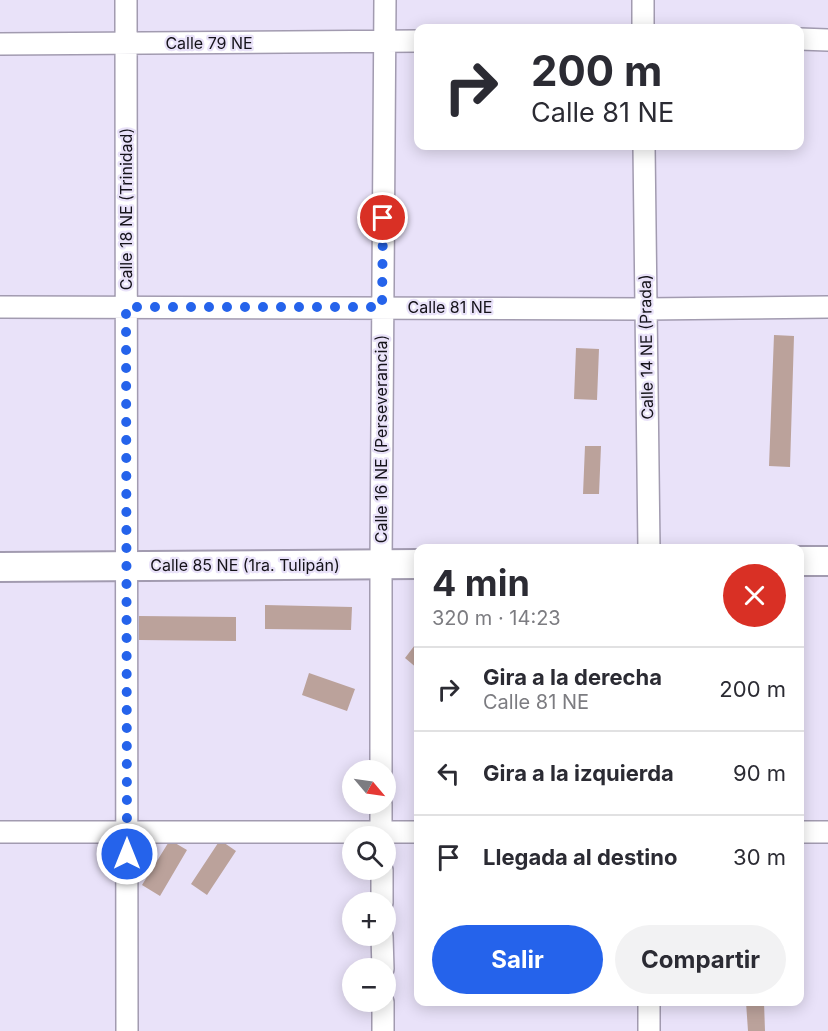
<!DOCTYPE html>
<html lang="es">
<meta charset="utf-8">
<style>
body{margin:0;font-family:Inter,sans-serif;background:#f2f2f3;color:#2b2b33;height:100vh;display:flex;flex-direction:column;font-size:22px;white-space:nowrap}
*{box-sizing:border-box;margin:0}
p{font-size:20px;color:#7c7c81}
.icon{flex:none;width:33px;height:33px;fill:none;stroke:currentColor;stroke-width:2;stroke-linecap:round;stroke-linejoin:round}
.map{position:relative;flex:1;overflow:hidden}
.drawer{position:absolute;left:414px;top:544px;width:390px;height:462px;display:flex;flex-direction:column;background:#fff;border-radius:12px;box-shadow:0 3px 15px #0003}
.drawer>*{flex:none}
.hud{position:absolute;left:414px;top:24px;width:390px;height:126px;border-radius:12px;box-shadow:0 3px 15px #0003;background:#fff;color:#2b2b33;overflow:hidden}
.needle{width:39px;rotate:119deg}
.tools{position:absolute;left:342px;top:760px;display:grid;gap:12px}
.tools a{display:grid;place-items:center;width:54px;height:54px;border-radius:50%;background:#fff;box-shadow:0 3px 15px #0003;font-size:30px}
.pin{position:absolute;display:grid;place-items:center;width:51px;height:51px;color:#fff;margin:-26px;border:3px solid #fff;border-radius:50%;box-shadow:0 2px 6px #0007}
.me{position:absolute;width:66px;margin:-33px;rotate:0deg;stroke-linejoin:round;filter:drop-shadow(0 0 4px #0008)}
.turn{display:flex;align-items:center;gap:21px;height:126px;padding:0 18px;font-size:27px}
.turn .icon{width:78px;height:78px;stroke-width:2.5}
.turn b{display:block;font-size:42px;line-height:51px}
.round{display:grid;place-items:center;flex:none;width:63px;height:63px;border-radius:32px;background:#f2f2f3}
.overview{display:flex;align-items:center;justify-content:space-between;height:102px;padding:0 18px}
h1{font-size:36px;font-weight:700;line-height:45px}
.cta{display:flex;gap:12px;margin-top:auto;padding:12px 18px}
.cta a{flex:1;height:69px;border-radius:36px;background:#2563eb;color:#fff;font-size:24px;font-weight:700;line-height:69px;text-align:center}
.cta a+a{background:#f2f2f3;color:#2b2b33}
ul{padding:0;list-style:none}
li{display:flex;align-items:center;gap:18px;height:84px;padding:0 18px;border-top:2px solid #e1e1e2}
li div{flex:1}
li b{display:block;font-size:22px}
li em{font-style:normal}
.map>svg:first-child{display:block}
</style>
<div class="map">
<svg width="828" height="1031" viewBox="0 0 828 1031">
<rect width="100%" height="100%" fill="#e9e2f9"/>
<!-- building -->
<path fill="#bba29b" d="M774,335L794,336L790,467L769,466Z
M576,348L599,349L597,400L574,399Z
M585,446H601L599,494H583Z
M265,605L352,607L351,630L265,629Z
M139,616L236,617V641L139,640Z
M418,641V669L405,658Z
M309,673L355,689L347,711L302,695Z
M170,840L187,850L160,896L142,885Z
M220,840L236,851L207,895L191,884Z
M746,1002H764L765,1031H748Z"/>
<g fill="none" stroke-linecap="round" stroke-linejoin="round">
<!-- street casing -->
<g stroke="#a29bb0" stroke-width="24">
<path id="street" d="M126,0L127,1031
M643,0V28
M800,39L828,40
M0,44L418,41
M644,146L649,549
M0,307L645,309L828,307
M381,771V564L385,0
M381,804V837
M0,832H418
M800,832H828
M382,870V903
M382,936L383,969
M383,1002V1031
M649,1031V1002"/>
</g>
<!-- secondary casing -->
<g stroke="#a29bb0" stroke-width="32">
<path id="secondary" d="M800,561H828
M0,567L418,564"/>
</g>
<!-- street -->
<use href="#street" stroke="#fff" stroke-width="21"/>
<!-- secondary -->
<use href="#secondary" stroke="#fff" stroke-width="28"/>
</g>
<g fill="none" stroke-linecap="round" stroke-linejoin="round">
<!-- route -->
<path stroke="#2563eb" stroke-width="10" stroke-dasharray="0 18" d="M127,854L126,307H382L383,218"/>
</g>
<g text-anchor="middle" stroke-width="4.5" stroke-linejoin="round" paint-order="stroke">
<!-- street labels -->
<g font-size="16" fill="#15131a" stroke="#e9e2f9">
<text x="209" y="49">Calle 79 NE</text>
<text transform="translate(126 209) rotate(-90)" y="6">Calle 18 NE (Trinidad)</text>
<text x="450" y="313">Calle 81 NE</text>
<text transform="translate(646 347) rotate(-91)" y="6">Calle 14 NE (Prada)</text>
<text transform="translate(381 439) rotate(-90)" y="6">Calle 16 NE (Perseverancia)</text>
<text x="245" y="571">Calle 85 NE (1ra. Tulipán)</text>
</g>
</g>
</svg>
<div class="tools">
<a><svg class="needle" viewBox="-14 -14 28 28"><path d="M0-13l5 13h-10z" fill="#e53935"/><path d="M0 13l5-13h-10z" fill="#7c7c81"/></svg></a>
<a><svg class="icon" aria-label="search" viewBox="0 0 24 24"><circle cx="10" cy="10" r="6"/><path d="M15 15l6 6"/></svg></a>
<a>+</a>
<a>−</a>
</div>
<div class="pin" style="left:383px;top:218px;background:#d93025"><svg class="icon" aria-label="arrive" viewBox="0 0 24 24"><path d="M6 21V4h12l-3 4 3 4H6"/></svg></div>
<svg class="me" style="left:127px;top:854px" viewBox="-20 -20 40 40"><circle r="17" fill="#2563eb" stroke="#fff" stroke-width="3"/><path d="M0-11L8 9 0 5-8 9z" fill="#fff"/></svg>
<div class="hud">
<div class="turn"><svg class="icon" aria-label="right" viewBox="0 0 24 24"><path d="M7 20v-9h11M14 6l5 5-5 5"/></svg><div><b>200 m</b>Calle 81 NE</div></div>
</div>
<section class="drawer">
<div class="overview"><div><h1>4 min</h1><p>320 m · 14:23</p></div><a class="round" style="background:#d93025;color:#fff"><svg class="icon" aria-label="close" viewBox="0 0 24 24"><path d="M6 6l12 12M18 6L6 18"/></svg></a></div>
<ul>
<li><svg class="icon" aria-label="right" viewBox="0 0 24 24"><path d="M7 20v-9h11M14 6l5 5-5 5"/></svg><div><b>Gira a la derecha</b><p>Calle 81 NE</p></div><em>200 m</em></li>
<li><svg class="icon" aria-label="left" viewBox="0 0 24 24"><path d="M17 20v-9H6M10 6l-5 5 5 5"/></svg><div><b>Gira a la izquierda</b></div><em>90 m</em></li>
<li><svg class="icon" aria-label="arrive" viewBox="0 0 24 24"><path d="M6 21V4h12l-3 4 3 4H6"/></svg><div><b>Llegada al destino</b></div><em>30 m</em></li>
</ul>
<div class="cta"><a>Salir</a><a>Compartir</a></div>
</section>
</div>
